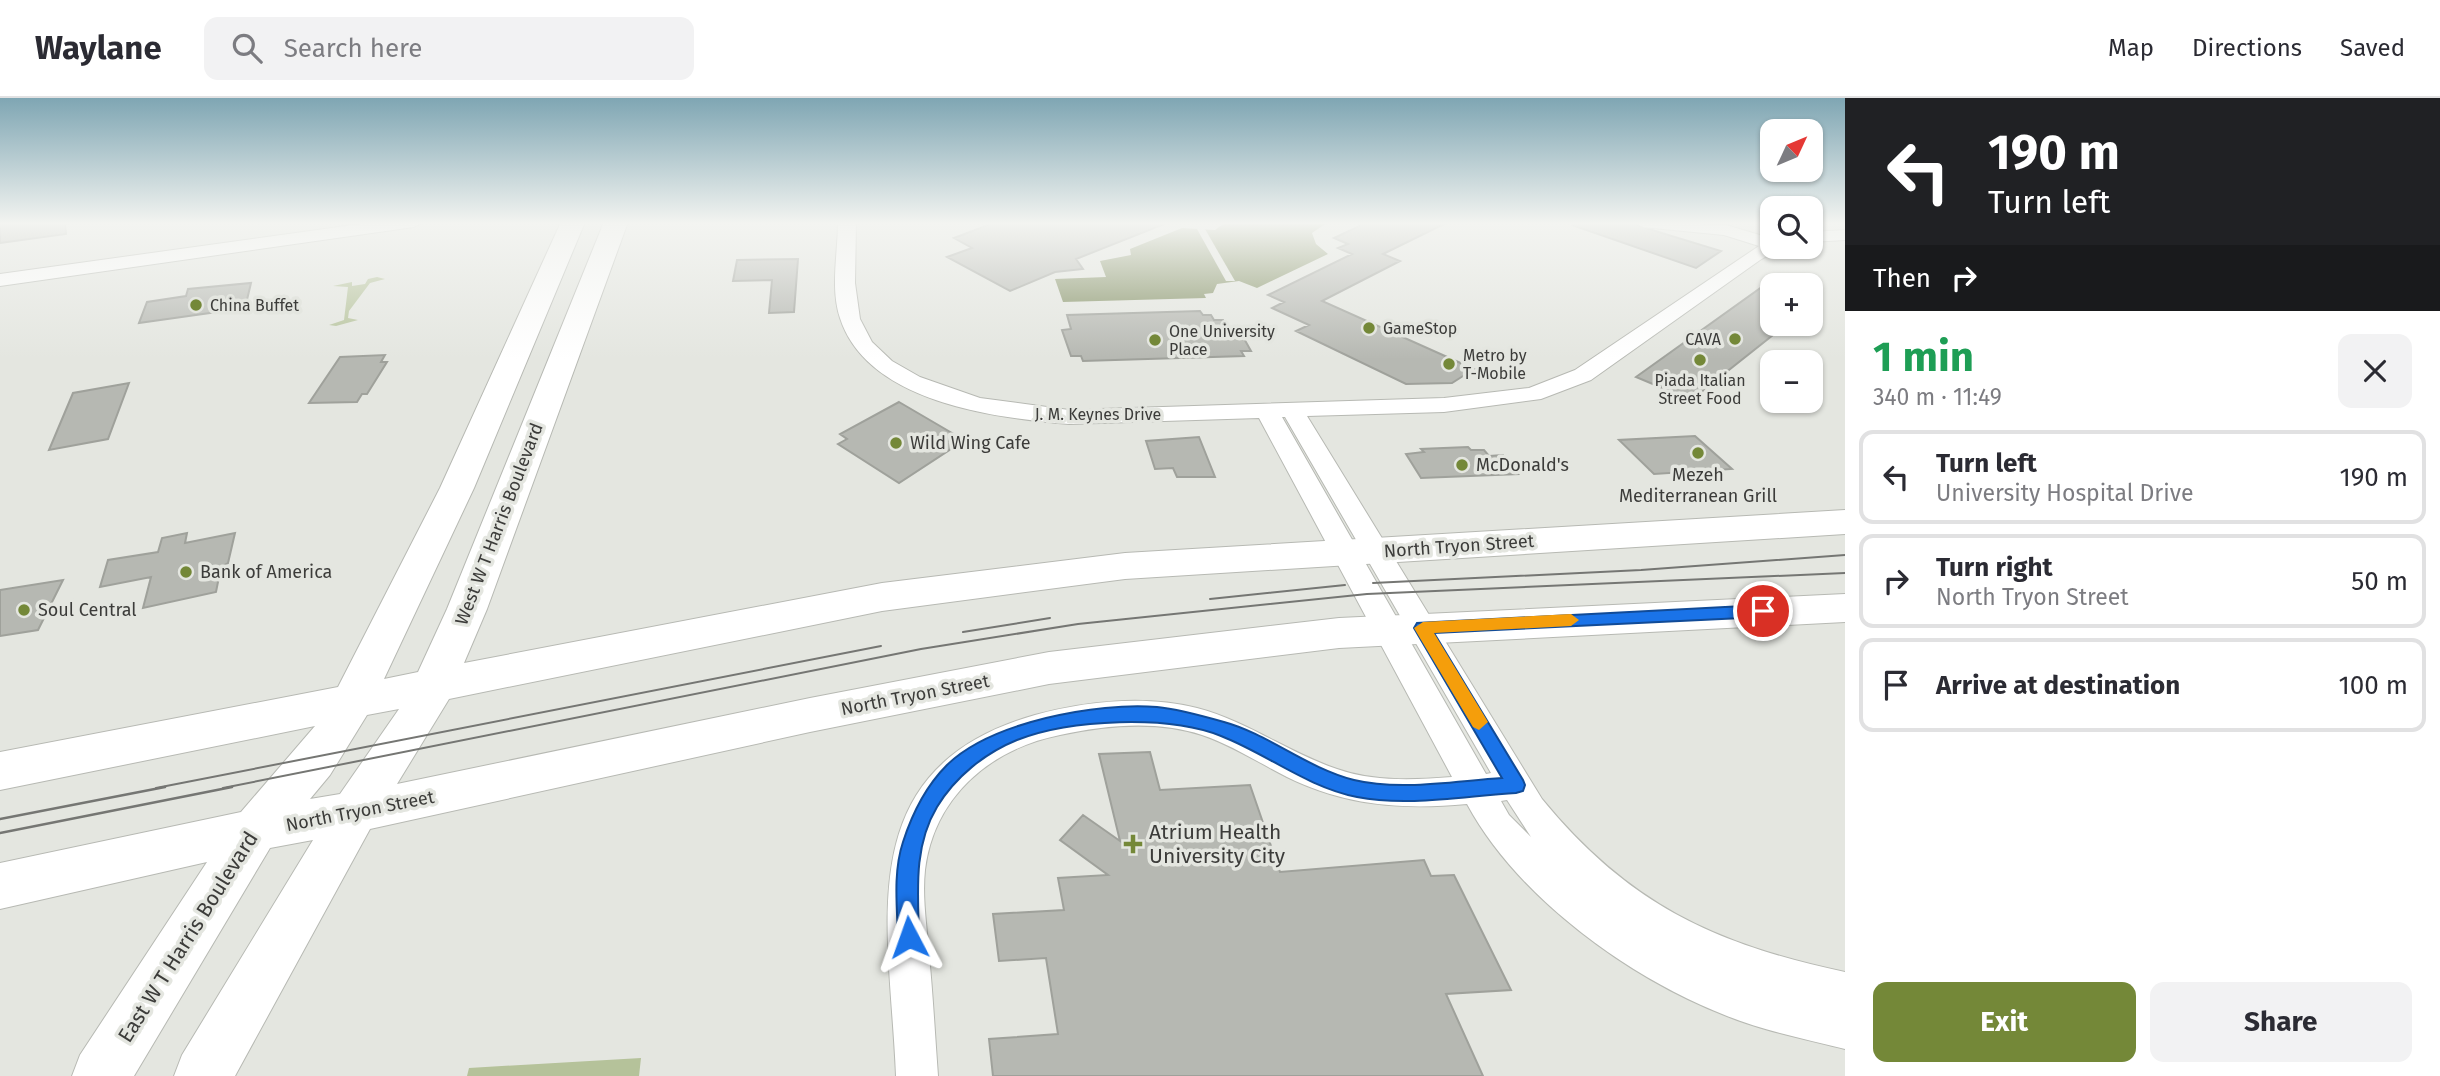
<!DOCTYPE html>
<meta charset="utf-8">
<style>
body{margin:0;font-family:"Fira Sans",sans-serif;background:#f2f2f3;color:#2b2b33;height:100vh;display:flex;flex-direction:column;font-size:26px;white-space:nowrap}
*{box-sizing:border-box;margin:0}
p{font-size:23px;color:#7c7c81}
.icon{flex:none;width:38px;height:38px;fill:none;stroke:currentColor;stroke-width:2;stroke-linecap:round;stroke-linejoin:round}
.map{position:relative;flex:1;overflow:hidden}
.details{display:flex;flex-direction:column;background:#fff;width:595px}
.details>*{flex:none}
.top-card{background:#202124;color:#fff;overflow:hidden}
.needle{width:46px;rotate:46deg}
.fabs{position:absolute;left:1760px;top:21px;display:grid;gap:14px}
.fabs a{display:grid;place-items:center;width:63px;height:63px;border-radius:14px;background:#fff;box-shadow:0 2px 5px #0004;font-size:35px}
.pin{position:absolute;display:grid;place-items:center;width:60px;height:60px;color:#fff;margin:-30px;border:4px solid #fff;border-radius:50%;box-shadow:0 2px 7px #0007}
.me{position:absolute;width:77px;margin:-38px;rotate:356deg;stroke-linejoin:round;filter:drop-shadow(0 0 5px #0008)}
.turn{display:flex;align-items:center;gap:24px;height:147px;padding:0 28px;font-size:32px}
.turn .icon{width:91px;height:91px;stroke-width:2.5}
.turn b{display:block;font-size:49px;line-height:60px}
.then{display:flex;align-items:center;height:66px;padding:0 28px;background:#0003;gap:14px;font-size:26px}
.round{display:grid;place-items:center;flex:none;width:74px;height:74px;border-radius:14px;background:#f2f2f3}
.summary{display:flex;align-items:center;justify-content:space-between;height:119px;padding:0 28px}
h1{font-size:42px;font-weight:700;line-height:52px;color:#1e9e55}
.cta{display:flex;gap:14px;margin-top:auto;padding:14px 28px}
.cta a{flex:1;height:80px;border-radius:14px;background:#748838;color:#fff;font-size:28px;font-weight:700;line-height:80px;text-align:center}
.cta a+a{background:#f2f2f3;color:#2b2b33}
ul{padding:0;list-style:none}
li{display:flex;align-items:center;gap:21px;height:94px;margin:0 14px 10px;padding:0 14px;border:4px solid #e1e1e2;border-radius:14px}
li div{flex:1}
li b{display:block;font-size:26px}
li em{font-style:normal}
header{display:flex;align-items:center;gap:42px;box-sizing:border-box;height:98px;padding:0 35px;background:#fff;border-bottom:2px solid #e1e1e2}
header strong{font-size:33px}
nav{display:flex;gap:38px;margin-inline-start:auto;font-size:24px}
.search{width:490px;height:63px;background:#f2f2f3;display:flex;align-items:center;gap:18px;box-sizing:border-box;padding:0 24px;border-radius:14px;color:#7c7c81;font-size:26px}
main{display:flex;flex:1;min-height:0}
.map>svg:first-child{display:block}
</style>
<header>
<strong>Waylane</strong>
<div class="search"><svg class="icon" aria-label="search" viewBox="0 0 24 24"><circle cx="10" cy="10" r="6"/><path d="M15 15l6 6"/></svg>Search here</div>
<nav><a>Map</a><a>Directions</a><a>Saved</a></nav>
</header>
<main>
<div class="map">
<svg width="1845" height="978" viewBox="0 0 1845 978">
<rect width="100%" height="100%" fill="#e4e6e0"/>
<!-- green -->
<path fill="#b5c29a" d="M377,179L385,181L370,185L349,213L348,220L358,222L336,228L329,227L344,222L348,189L333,188L352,184V188L365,186L368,181Z
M641,960L639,978H467L469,970Z"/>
<!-- water -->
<path fill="#839064" d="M1226,124H1328L1312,135L1316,146L1328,156L1257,190L1239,183L1217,186L1213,195L1204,196L1206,200L1063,204L1055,181L1106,179L1100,163L1131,157L1130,151L1182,130L1215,132Z"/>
<!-- pier -->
<path fill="#e4e6e0" d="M1197,131H1205L1235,183H1226Z"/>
<!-- building -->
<path fill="#b6b8b2" stroke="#9fa19b" stroke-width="2" d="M0,124H65L66,136L0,145Z
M996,124H1166L1167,125L1076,161L1083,171L1055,174L1010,193L947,159L972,150L954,140Z
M1368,124H1448L1383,156L1400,163L1322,203L1474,271L1452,285L1406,286L1296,233L1309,227L1272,210L1284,204L1268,197L1352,156L1338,150L1348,146L1334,140Z
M1572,124H1626L1721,153L1696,170L1572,127Z
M798,161L794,214L769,215L772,182L733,183L737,162Z
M1773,181V237L1691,302L1636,279Z
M251,185L245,210L139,225L147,204L186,198L188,191Z
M1200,213L1203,217H1211L1214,222H1223L1229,232L1237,228L1251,253H1241L1244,258L1083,263L1081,258H1071L1062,232L1071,231L1067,217Z
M385,257L381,264H387L367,296H362L357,304L309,305L340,259Z
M129,285L108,341L49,352L73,295Z
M899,304L957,338L949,343L957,347L899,385L838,346L847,341L840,336Z
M1695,338L1732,371L1654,376L1619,342Z
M1199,339L1215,379H1177L1173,370L1155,371L1146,343Z
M1468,349L1471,352H1484L1489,358L1503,357L1518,376L1421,380L1406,356L1424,354L1421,351Z
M187,435L185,445L235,435L228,465L221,469L216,494L143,510L151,479L100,489L108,462L158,454L162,440Z
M63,482L38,532L0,538V492Z
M1150,654L1160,692L1250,687L1280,774L1424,762L1431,778L1454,777L1511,892L1446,896L1483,978H993L989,941L1058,936L1046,860L999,863L993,816L1064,812L1058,780L1108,777L1060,742L1083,717L1120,743L1099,656Z"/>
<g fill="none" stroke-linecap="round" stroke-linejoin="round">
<!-- street casing -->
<g stroke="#b7b9b3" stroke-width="2">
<path id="street" d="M375,124H423L414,129L0,188V176Z
M838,124H856L855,185L860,221L872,244L892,263L920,279L980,300L1069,312L1444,300L1529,290L1575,272L1759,148L1724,137L1643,129L1634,124L1726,127L1773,141V149H1782L1760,162L1591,282L1541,301L1444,314L1307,318L1542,701C1628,806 1714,846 1845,874V951C1806,941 1764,933 1727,918C1629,880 1517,799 1467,706C1403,712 1346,708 1287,679C1259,665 1232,647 1202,637C1157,622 1106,627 1060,637C990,651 934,699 925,772C922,800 927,829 929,857C933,897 935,938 938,978H896C890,827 847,671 1035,617C1086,603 1145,597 1197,610C1247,623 1289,655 1337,671C1374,684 1414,682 1452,679L1259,320L1069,326C994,320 867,304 840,220C830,190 838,155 838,124ZM1282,319H1285L1491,675L1486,676ZM1507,702L1531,739L1509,717L1501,703Z
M1845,132V142L1811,144V134Z"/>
</g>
<!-- primary casing -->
<g stroke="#b7b9b3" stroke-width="2">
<path id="primary" d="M561,124H585L474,390L384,581L418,574L447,511L604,124H628L487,511L464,565L882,485L1125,455L1845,412V436L1125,481L882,513L449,601L397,686L810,600L1049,554L1339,520L1845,496V524L1339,550L1049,586L810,634L370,731L235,978H174L182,957L313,742L270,750L134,978H72L80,957L207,764L0,811V765L241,714L315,628L0,692V654L338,589L440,390ZM399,611L340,696L310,701L330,677L367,617Z"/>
</g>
<!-- street -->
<use href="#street" fill="#fff" fill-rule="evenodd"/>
<!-- primary -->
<use href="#primary" fill="#fff" fill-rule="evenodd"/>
<!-- tram-far1 -->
<path stroke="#757673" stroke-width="2" d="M1373,485L1641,472L1845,457
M1210,501L1345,487
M963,534L1050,520
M156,690L881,548
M223,690L921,551L1078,526L1367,496L1845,475"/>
<!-- tram -->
<path stroke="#757673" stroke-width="2.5" d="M0,721L165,689
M0,735L232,689"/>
</g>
<!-- sky -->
<linearGradient id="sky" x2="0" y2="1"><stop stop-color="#7fa6b3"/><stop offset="0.48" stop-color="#f3f4f1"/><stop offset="1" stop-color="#f3f4f1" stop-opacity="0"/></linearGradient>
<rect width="1845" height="261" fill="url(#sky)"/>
<!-- route -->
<path fill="#1a73e8" stroke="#114b97" stroke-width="2" d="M1763,507L1771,513L1763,519L1434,535L1523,682L1525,687L1523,693L1516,695C1465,698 1407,709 1357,699C1307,689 1267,656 1221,638C1168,617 1071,621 1017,642C985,655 955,679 937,709C913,749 918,795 919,839L916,846L909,849L901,846L898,839C897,808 893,774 903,744C912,716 926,688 947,667C991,624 1097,604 1157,609C1178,611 1203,618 1224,624C1268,636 1307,670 1354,682C1400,693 1455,683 1502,680L1414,530L1417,525Z"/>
<!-- slow -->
<path fill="#f59e0b" d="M1571,516L1579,522L1571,528L1434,535L1488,624L1479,632L1473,629L1414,530L1423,524Z"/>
<!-- markers -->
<g fill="#748838" stroke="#e4e6e0" stroke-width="2.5">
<circle cx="196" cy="207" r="7"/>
<circle cx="1369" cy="230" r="7"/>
<circle cx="1735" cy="241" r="7"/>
<circle cx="1155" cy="242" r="7"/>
<circle cx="1700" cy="262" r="7"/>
<circle cx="1449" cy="266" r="7"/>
<circle cx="896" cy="345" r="7"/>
<circle cx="1698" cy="355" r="7"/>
<circle cx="1462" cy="367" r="7"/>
<circle cx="186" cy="474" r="7"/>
<circle cx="24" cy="512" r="7"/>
<path d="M1129.5 735.5h7v7h7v7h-7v7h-7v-7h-7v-7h7z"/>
</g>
<g text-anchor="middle" stroke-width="7" stroke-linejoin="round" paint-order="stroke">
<!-- far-poi labels -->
<g font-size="16" fill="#3c3c3a" stroke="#e4e6e0" text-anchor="start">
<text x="210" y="213">China Buffet</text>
<text x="1383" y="236">GameStop</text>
<text x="1169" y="239">One University<tspan x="1169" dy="18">Place</tspan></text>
<text x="1721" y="247" text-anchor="end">CAVA</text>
<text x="1463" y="263">Metro by<tspan x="1463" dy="18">T-Mobile</tspan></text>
<text x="1700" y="288" text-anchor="middle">Piada Italian<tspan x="1700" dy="18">Street Food</tspan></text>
</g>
<!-- far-street labels -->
<g font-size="16" fill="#3c3c3a" stroke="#e4e6e0">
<text x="1098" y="322">J. M. Keynes Drive</text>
</g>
<!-- poi labels -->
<g font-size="18" fill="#3c3c3a" stroke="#e4e6e0" text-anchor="start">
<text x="910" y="351">Wild Wing Cafe</text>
<text x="1476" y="373">McDonald's</text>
<text x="1698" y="383" text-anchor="middle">Mezeh<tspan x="1698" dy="21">Mediterranean Grill</tspan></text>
<text x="200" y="480">Bank of America</text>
<text x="38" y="518">Soul Central</text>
</g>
<!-- street labels -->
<g font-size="18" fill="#3c3c3a" stroke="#e4e6e0">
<text transform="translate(499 426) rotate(-69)" y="6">West W T Harris Boulevard</text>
<text transform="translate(1459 448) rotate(-4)" y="6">North Tryon Street</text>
<text transform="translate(915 597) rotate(-11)" y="6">North Tryon Street</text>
<text transform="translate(360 713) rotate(-11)" y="6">North Tryon Street</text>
</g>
<!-- near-poi labels -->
<g font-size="21" fill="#3c3c3a" stroke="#e4e6e0" text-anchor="start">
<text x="1149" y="741">Atrium Health<tspan x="1149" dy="24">University City</tspan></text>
</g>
<!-- near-street labels -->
<g font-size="21" fill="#3c3c3a" stroke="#e4e6e0">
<text transform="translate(188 839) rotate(-58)" y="7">East W T Harris Boulevard</text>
</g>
</g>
</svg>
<div class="fabs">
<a><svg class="needle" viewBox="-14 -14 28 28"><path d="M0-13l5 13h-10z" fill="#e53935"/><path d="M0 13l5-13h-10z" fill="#7c7c81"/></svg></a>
<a><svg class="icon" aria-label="search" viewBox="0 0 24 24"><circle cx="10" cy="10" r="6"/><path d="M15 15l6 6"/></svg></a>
<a>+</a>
<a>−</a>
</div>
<div class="pin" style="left:1763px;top:513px;background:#d93025"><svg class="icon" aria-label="arrive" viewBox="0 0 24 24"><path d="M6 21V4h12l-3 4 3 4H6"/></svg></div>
<svg class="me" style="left:909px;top:839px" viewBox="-20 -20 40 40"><path d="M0-17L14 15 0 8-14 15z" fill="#1a73e8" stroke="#fff" stroke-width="4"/></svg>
</div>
<section class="details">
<div class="top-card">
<div class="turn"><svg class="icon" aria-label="left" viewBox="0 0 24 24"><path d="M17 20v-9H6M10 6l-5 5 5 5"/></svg><div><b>190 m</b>Turn left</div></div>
<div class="then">Then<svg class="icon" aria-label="right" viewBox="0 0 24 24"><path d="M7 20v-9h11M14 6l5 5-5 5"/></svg></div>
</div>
<div class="summary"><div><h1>1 min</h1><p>340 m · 11:49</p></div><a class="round"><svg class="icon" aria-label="close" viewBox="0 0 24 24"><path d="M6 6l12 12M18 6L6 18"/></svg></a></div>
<ul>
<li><svg class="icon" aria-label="left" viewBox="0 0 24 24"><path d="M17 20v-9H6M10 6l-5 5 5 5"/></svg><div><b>Turn left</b><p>University Hospital Drive</p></div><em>190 m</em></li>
<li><svg class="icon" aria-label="right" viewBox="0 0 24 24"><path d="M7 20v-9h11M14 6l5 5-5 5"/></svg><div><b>Turn right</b><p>North Tryon Street</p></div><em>50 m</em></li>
<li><svg class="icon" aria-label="arrive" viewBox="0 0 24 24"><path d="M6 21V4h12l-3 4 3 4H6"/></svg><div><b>Arrive at destination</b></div><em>100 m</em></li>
</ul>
<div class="cta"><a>Exit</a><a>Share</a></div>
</section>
</main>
